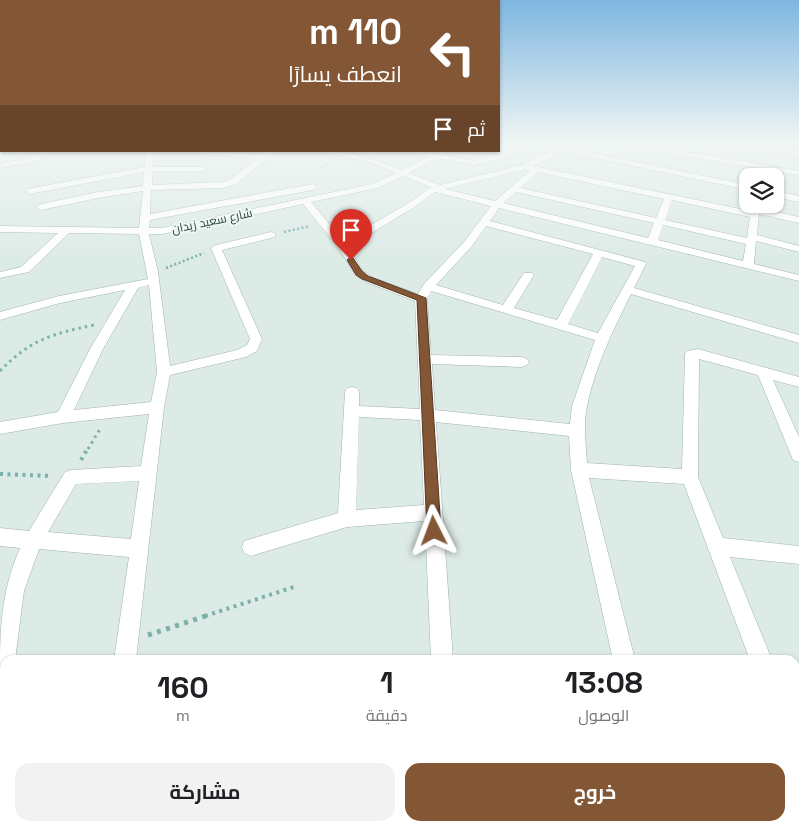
<!DOCTYPE html>
<html lang="ar">
<meta charset="utf-8">
<style>
body{margin:0;font-family:"Space Grotesk",Cairo,sans-serif;background:#f2f2f2;color:#202124;direction:rtl;height:100vh;display:flex;flex-direction:column;font-size:19px;white-space:nowrap}
*{box-sizing:border-box;margin:0}
p{font-size:16px;color:#757577}
.icon{flex:none;width:28px;height:28px;fill:none;stroke:currentColor;stroke-width:2;stroke-linecap:round;stroke-linejoin:round}
.map{position:relative;flex:1;overflow:hidden;direction:ltr}
.sheet{position:absolute;left:0px;top:655px;width:800px;height:176px;display:flex;flex-direction:column;background:#fff;border-radius:15px 15px 0 0;box-shadow:0 1px 4px #0004;direction:rtl}
.sheet>*{flex:none}
.guide{position:absolute;left:0px;top:0px;width:500px;height:152px;box-shadow:0 1px 4px #0004;direction:rtl;background:#835635;color:#fff;overflow:hidden}
.buttons{position:absolute;left:739px;top:168px;display:grid;gap:10px}
.buttons a{display:grid;place-items:center;width:45px;height:45px;border-radius:10px;background:#fff;box-shadow:0 1px 4px #0004;font-size:25px}
.pin{position:absolute;display:grid;place-items:center;width:42px;height:42px;color:#fff;margin:-51px -21px;border-radius:50% 50% 50% 0;rotate:-45deg;box-shadow:0 0 5px #0007}
.pin .icon{rotate:45deg}
.me{position:absolute;width:55px;margin:-28px;rotate:357deg;stroke-linejoin:round;filter:drop-shadow(0 0 4px #0008)}
.turn{display:flex;align-items:center;gap:18px;height:105px;padding:0 15px;font-size:22px}
.turn .icon{width:65px;height:65px;stroke-width:2.5}
.turn b{display:block;font-size:35px;line-height:42px}
.then{display:flex;align-items:center;height:48px;padding:0 15px;background:#0003;gap:10px;font-size:19px}
.eta{display:flex;justify-content:space-evenly;align-items:center;height:85px;text-align:center}
.eta b{font-size:30px;font-weight:700;line-height:35px}
.cta{display:flex;gap:10px;margin-top:auto;padding:10px 15px}
.cta a{flex:1;height:58px;border-radius:15px;background:#835635;color:#fff;font-size:20px;font-weight:700;line-height:58px;text-align:center}
.cta a+a{background:#f2f2f2;color:#202124}
.map>svg:first-child{display:block}
</style>
<div class="map">
<svg width="799" height="831" viewBox="0 0 799 831">
<rect width="100%" height="100%" fill="#ddebe7"/>
<g fill="none" stroke-linecap="round" stroke-linejoin="round">
<!-- minor casing -->
<g stroke="#a0b3af" stroke-width="1">
<path id="minor" d="M522,143H532L503,158L475,165L436,158L409,173L440,185L522,165L567,143H577L568,148L748,185V190L562,151L533,166L750,211L752,204H760V208L799,217V223L759,214L757,235L799,246V252L756,241L754,264L799,275V281L499,208L490,221L645,262L646,264L634,288L799,335V343L631,294C613,330 595,367 587,406C583,424 586,445 587,463L682,469L685,354L687,351L698,349L799,377V387L773,380L799,437V462L793,460L791,455L758,375L699,359L698,477L723,538L799,546V564L730,557L772,660H750L684,484L589,478L635,660H613L571,470L569,436L436,422L453,660H431L425,521L347,527L251,556L244,553L242,547L244,541L338,513L345,392L347,388L352,387L357,388L359,392V406L420,409L415,301L366,282L355,275L338,247L303,204L162,234H149L158,272L170,366L237,350L247,345L250,339L211,248L216,245L271,232L275,233V237L222,250L262,339L257,351L246,357L170,375L164,407L136,660H114L129,557L39,549L24,591L15,660H5V679L0,681C0,630 0,595 20,548L0,546V528L29,531L65,472L71,470L141,466L149,414L63,423L0,434V422L58,412L90,349L125,290L60,303L0,320V312L59,296L148,279L139,234L69,233L29,272L0,278V272L21,267L58,233L0,232V226L139,228L143,191L98,198L41,210L36,207L41,204L98,192L143,186L144,172L30,194L26,191L27,189L145,167L146,151H154L153,167H203L207,169L203,171H153L152,185L222,182L230,180L258,158L203,155L199,153L200,151L264,154L267,151H276L236,184L223,188L151,190L150,214L313,184L317,187L313,190L150,220L149,228H162L372,184L396,173L372,163L318,151C348,151 375,159 402,170L428,157L406,151L434,153L448,151L443,155L475,161L497,154ZM525,169L530,171L495,201L445,189ZM538,172L664,199L656,218L520,188ZM403,176L431,187L407,204L343,241L311,202L378,188ZM435,192L491,206L464,242L424,284L418,294L374,278L363,271L348,247L413,208ZM516,192L654,223L648,238L503,203ZM672,200L750,217L747,238L665,220ZM663,225L746,244L743,261L658,240ZM486,226L593,254L557,320L514,308L534,275L532,273H524L503,305L436,285L472,246ZM602,257L635,266L598,333L568,324ZM149,285L157,372L151,402L74,410L103,349L138,288ZM431,291L595,340L572,406L570,424L435,410L432,364L522,367L527,365L529,362L527,359L522,357L431,355L427,299ZM359,417L420,420L424,505L356,510ZM139,481L131,539L48,532L76,484Z
M616,143H633L799,171V175L620,145Z
M701,143H721L799,151V155L756,152L705,145Z
M42,151H52L37,161L0,168V164L32,157Z
M775,191L799,196V202L775,197Z
M795,686L799,687V709L795,708Z
M84,826H110L109,831H83Z
M463,826H490L492,831H465Z
M650,826H676L677,831H651Z"/>
</g>
<!-- path-far4 -->
<path stroke="#7bb1aa" stroke-width="2" stroke-dasharray="1 2" stroke-linecap="butt" d="M321,168L328,163"/>
<!-- path-far3 -->
<path stroke="#7bb1aa" stroke-width="2.5" stroke-dasharray="2 2.5" stroke-linecap="butt" d="M284,232L310,226
M166,268L204,253"/>
<!-- path-far2 -->
<path stroke="#7bb1aa" stroke-width="3" stroke-dasharray="2.5 4" stroke-linecap="butt" d="M0,371C31,339 52,334 94,325
M88,449L100,429"/>
<!-- path-far1 -->
<path stroke="#7bb1aa" stroke-width="4" stroke-dasharray="3 4.5" stroke-linecap="butt" d="M81,460L88,448
M0,474L52,476
M205,616L297,586"/>
<!-- path -->
<path stroke="#7bb1aa" stroke-width="5" stroke-dasharray="4 5.5" stroke-linecap="butt" d="M148,635L209,615"/>
<!-- minor -->
<use href="#minor" fill="#fff" fill-rule="evenodd"/>
</g>
<!-- sky -->
<linearGradient id="sky" x2="0" y2="1"><stop stop-color="#7eb6e0"/><stop offset="0.55" stop-color="#f0f6f4"/><stop offset="1" stop-color="#f0f6f4" stop-opacity="0"/></linearGradient>
<rect width="799" height="259" fill="url(#sky)"/>
<!-- route -->
<path fill="#835635" stroke="#553822" d="M351,257L353,258L362,271L368,276L426,298L441,531L439,535L434,537L429,535L427,531L417,300L362,279L356,275L347,260Z"/>
<g text-anchor="middle" stroke-width="4" stroke-linejoin="round" paint-order="stroke">
<!-- far-street labels -->
<g font-size="12" fill="#1e3b39" stroke="#eef7f4">
<text transform="translate(212 221) rotate(-12)" y="4">شارع سعيد زيدان</text>
</g>
</g>
</svg>
<div class="buttons">
<a><svg class="icon" aria-label="layers" viewBox="0 0 24 24"><path d="M12 4l9 5-9 5-9-5zM3 14l9 5 9-5"/></svg></a>
</div>
<div class="pin" style="left:351px;top:260px;background:#d93025"><svg class="icon" aria-label="arrive" viewBox="0 0 24 24"><path d="M6 21V4h12l-3 4 3 4H6"/></svg></div>
<svg class="me" style="left:434px;top:531px" viewBox="-20 -20 40 40"><path d="M0-17L14 15 0 8-14 15z" fill="#835635" stroke="#fff" stroke-width="4"/></svg>
<div class="guide">
<div class="turn"><svg class="icon" aria-label="left" viewBox="0 0 24 24"><path d="M17 20v-9H6M10 6l-5 5 5 5"/></svg><div><b>110 m</b>انعطف يسارًا</div></div>
<div class="then">ثم<svg class="icon" aria-label="arrive" viewBox="0 0 24 24"><path d="M6 21V4h12l-3 4 3 4H6"/></svg></div>
</div>
<section class="sheet">
<div class="eta">
<div><b>13:08</b><p>الوصول</p></div>
<div><b>1</b><p>دقيقة</p></div>
<div><b>160</b><p>m</p></div>
</div>
<div class="cta"><a>خروج</a><a>مشاركة</a></div>
</section>
</div>
